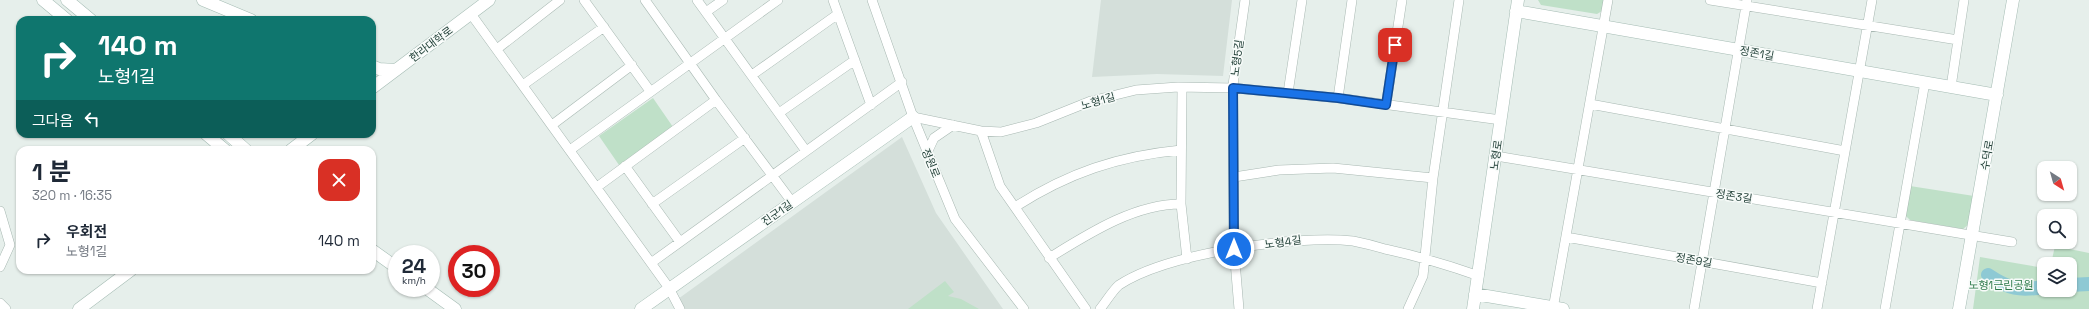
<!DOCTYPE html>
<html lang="ko">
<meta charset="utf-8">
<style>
body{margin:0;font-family:"Space Grotesk","Noto Sans KR",sans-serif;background:#f6f6f7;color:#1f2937;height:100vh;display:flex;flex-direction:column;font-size:15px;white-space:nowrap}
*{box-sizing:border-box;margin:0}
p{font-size:13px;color:#747a83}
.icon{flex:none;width:22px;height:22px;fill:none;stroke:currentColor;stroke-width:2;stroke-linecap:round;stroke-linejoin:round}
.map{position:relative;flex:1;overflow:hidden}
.side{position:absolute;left:16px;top:146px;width:360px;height:128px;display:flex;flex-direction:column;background:#fff;border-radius:12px;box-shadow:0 1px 3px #0004}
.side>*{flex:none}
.hud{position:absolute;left:16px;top:16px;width:360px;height:122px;border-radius:12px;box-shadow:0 1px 3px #0004;background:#0f766e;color:#fff;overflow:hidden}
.needle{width:26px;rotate:143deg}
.buttons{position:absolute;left:2037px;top:161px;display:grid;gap:8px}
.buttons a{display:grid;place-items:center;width:40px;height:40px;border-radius:8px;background:#fff;box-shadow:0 1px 3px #0004;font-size:20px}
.speed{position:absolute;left:388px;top:245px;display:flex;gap:8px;font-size:20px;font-weight:700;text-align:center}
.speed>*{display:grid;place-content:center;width:52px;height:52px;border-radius:50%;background:#fff;box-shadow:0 1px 3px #0004;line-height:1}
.speed small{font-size:10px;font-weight:400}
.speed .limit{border:6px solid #d22;background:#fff;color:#111}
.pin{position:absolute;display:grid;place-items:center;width:34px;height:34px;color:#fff;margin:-17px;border-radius:8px;box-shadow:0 2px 6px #0006}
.me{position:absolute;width:44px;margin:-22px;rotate:0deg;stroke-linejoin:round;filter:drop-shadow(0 0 3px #0008)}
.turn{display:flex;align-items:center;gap:14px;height:84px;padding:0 16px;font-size:18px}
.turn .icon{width:52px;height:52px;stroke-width:2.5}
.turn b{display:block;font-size:28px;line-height:34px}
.then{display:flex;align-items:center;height:38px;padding:0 16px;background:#0003;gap:8px;font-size:15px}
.round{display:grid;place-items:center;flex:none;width:42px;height:42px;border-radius:12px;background:#f6f6f7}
.head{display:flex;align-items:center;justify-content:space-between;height:68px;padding:0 16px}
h1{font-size:24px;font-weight:700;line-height:30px}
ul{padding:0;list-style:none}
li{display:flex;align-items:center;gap:12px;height:52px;padding:0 16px}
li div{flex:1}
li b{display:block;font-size:15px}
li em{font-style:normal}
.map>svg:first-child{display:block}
</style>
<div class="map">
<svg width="2089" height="309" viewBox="0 0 2089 309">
<rect width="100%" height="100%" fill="#e6efeb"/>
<!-- built -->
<path fill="#d4dfda" d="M1101,0H1232L1223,76L1157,74L1092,77Z
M902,137L936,213L1003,309H683L678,299Z"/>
<!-- green -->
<path fill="#bfe0c8" d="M1538,0H1604L1602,11L1597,14L1541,5Z
M653,98L673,127L619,165L599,136Z
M1910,186L1974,196L1969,224L1963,229L1910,220L1905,215Z
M2055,246L2089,253V309H1973L1980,257L2044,268V290H2070V264H2051Z
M945,281L954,292L948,296L961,299L979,309H908Z"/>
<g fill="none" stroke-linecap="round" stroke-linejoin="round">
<!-- river -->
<path stroke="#8ec9d4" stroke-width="14" d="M1988,275C2009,289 2019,291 2044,287
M2070,285L2089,284"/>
<!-- street casing -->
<g stroke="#a8b8b2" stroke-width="10">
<path id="street" d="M584,0L650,91
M645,0L716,100L792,202
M697,0L806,151
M833,0L871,105
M872,0L913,117L955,219L1024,309
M1710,0L1958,40
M706,12L723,0
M471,14L651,263L669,288L680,309
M497,49L560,0
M752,75L838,14
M523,85L604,27
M1951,87L1964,0
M1182,88L1181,204L1187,259
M1288,93L1302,0
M1338,98L1352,0
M1590,104L1845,151
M1386,105L1402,0
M779,113L855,60
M913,117L981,131L1001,132L1036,123L1091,101L1136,90L1178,87L1233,88L1338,98L1501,120
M552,125L632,65
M981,131L1000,186L1086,309
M570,150L778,0
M927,153L934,138L953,125
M1496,156L2012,242
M625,166L680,242
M1234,177L1279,170L1333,168L1433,178
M597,187L716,100
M652,204L745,138
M1015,207C1068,173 1118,156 1181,150
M0,211L10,245L0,267
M1566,237L1822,283
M1049,258C1088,234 1134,204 1181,204
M651,263L902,82
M0,303L6,309
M1100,309C1106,302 1112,291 1119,285C1168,253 1295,235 1353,241C1363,243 1375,246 1385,249C1417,256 1448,265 1479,276
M1239,309L1234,249L1233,85L1245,0
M1408,309L1423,276L1433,178L1459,0
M1553,309L1608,0
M1694,309L1747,0
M1817,309L1872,0
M1885,309L1925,82"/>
</g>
<!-- secondary casing -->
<g stroke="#a4bbb3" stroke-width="13">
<path id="secondary" d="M43,0L67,20
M67,0L91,20
M203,0L251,20
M1516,11L1997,95
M372,66L379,69L396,70
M372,88L489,0
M206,134L225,150
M228,134L246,150
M291,150L312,134
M372,250L397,268
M426,288L455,309
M1475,294L1563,309
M79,309L131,270
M641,309L913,117
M1473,309L1518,0
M1959,309L2013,0"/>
</g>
<!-- street -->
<use href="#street" stroke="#fff" stroke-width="9"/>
<!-- secondary -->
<use href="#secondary" stroke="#fff" stroke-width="12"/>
</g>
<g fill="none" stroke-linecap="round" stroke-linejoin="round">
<!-- route casing -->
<g stroke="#114b97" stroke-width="10">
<path id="route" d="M1234,249L1233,88L1338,98L1386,105L1395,45"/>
</g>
<!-- route -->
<use href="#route" stroke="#1a73e8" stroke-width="7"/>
</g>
<g text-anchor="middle" stroke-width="3" stroke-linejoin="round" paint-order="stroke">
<!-- street labels -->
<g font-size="11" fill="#24423a" stroke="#f7fbf9">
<text transform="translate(431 44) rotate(-37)" y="4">한라대학로</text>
<text transform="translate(1757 53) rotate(10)" y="4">정존1길</text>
<text transform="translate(1237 58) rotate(-82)" y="4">노형5길</text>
<text transform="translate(1098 101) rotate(-16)" y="4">노형1길</text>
<text transform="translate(1496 155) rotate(-82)" y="4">노형로</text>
<text transform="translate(1987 155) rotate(-80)" y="4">수덕로</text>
<text transform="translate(931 163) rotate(68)" y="4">정원로</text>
<text transform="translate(1734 196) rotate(9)" y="4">정존3길</text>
<text transform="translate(777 213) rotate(-35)" y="4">진군1길</text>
<text transform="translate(1283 242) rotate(-8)" y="4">노형4길</text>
<text transform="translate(1694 260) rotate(10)" y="4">정존9길</text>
</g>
<!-- park labels -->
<g font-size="11" fill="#2d7a4b" stroke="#f7fbf9">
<text x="2001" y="289">노형1근린공원</text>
</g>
</g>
</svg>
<div class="buttons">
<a><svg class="needle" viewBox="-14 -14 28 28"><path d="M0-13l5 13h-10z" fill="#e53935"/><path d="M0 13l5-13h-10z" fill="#747a83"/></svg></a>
<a><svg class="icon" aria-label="search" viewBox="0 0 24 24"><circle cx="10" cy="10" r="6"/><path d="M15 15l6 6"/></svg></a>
<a><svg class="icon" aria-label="layers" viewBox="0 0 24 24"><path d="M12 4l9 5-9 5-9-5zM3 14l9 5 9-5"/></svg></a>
</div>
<div class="speed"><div>24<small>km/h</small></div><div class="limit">30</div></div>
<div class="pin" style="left:1395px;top:45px;background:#d93025"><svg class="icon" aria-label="arrive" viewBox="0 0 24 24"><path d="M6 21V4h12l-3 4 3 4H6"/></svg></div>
<svg class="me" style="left:1234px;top:249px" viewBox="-20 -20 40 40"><circle r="17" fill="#1a73e8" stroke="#fff" stroke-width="3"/><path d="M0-11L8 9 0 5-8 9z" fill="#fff"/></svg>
<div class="hud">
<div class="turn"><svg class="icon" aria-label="right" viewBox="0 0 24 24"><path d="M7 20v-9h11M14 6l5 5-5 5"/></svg><div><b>140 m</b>노형1길</div></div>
<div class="then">그다음<svg class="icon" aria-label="left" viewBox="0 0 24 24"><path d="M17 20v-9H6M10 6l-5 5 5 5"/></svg></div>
</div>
<section class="side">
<div class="head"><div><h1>1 분</h1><p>320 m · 16:35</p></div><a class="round" style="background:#d93025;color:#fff"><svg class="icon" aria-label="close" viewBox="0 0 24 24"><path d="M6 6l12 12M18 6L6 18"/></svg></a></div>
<ul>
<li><svg class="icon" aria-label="right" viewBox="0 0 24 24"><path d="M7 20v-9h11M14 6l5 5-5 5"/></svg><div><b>우회전</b><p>노형1길</p></div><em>140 m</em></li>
</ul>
</section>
</div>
